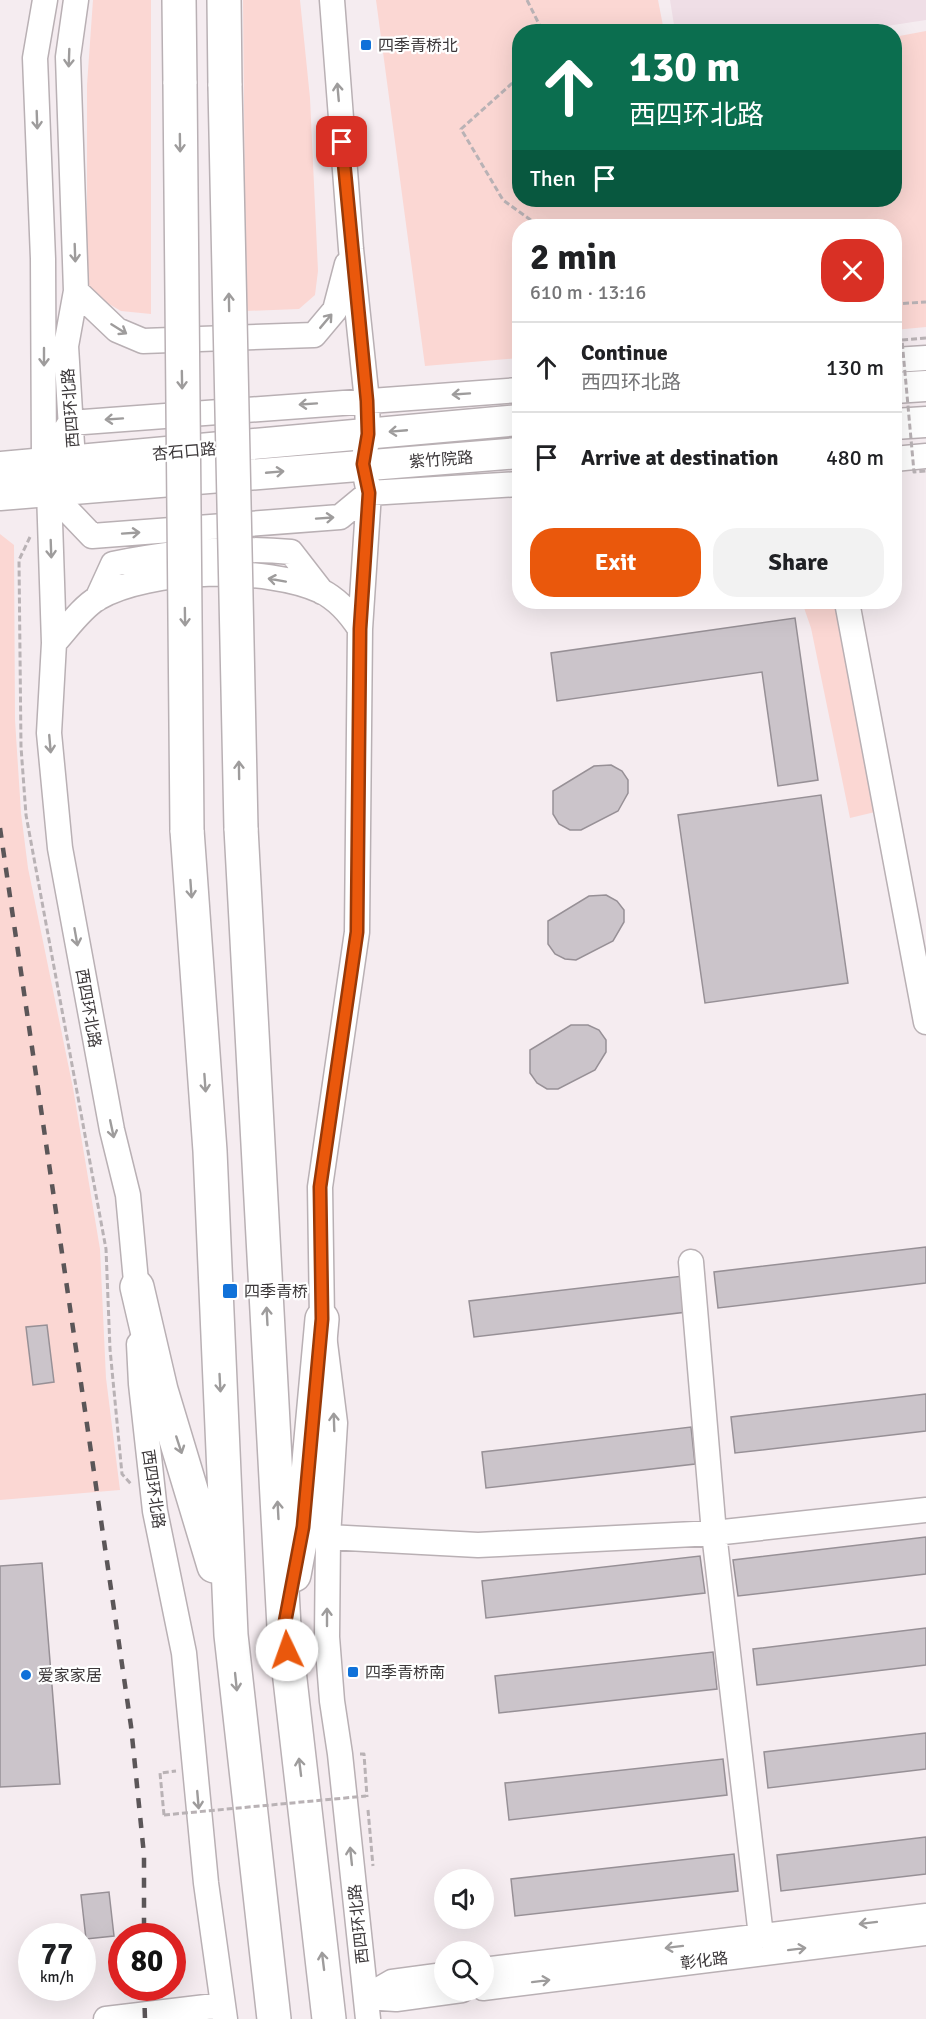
<!DOCTYPE html>
<meta charset="utf-8">
<style>
body{margin:0;font-family:Signika,"Noto Sans SC",sans-serif;background:#f2f2f2;color:#202124;height:100vh;display:flex;flex-direction:column;font-size:22px;white-space:nowrap}
*{box-sizing:border-box;margin:0}
p{font-size:20px;color:#757577}
.icon{flex:none;width:33px;height:33px;fill:none;stroke:currentColor;stroke-width:2;stroke-linecap:round;stroke-linejoin:round}
.map{position:relative;flex:1;overflow:hidden}
.details{position:absolute;left:512px;top:219px;width:390px;height:390px;display:flex;flex-direction:column;background:#fff;border-radius:24px;box-shadow:0 6px 24px #0002}
.details>*{flex:none}
.hud{position:absolute;left:512px;top:24px;width:390px;height:183px;border-radius:24px;box-shadow:0 6px 24px #0002;background:#0b6e4f;color:#fff;overflow:hidden}
.controls{position:absolute;left:434px;top:1869px;display:grid;gap:12px}
.controls a{display:grid;place-items:center;width:60px;height:60px;border-radius:50%;background:#fff;box-shadow:0 6px 24px #0002;font-size:30px}
.speed{position:absolute;left:18px;top:1923px;display:flex;gap:12px;font-size:30px;font-weight:700;text-align:center}
.speed>*{display:grid;place-content:center;width:78px;height:78px;border-radius:50%;background:#fff;box-shadow:0 6px 24px #0002;line-height:1}
.speed small{font-size:15px;font-weight:400}
.speed .limit{border:9px solid #d22;background:#fff;color:#111}
.pin{position:absolute;display:grid;place-items:center;width:51px;height:51px;color:#fff;margin:-26px;border-radius:12px;box-shadow:0 3px 9px #0006}
.me{position:absolute;width:66px;margin:-33px;rotate:357deg;stroke-linejoin:round;filter:drop-shadow(0 0 4px #0008)}
.turn{display:flex;align-items:center;gap:21px;height:126px;padding:0 18px;font-size:27px}
.turn .icon{width:78px;height:78px;stroke-width:2.5}
.turn b{display:block;font-size:42px;line-height:51px}
.then{display:flex;align-items:center;height:57px;padding:0 18px;background:#0003;gap:12px;font-size:22px}
.round{display:grid;place-items:center;flex:none;width:63px;height:63px;border-radius:24px;background:#f2f2f2}
.summary{display:flex;align-items:center;justify-content:space-between;height:102px;padding:0 18px}
h1{font-size:36px;font-weight:800;line-height:45px}
.button{display:flex;gap:12px;margin-top:auto;padding:12px 18px}
.button a{flex:1;height:69px;border-radius:24px;background:#ea580c;color:#fff;font-size:24px;font-weight:800;line-height:69px;text-align:center}
.button a+a{background:#f2f2f2;color:#202124}
ul{padding:0;list-style:none}
li{display:flex;align-items:center;gap:18px;height:90px;padding:0 18px;border-top:2px solid #e0e0e0}
li div{flex:1}
li b{display:block;font-size:22px}
li em{font-style:normal}
.map>svg:first-child{display:block}
</style>
<div class="map">
<svg width="926" height="2019" viewBox="0 0 926 2019">
<rect width="100%" height="100%" fill="#f5ecf0"/>
<!-- built -->
<path fill="#efdee6" d="M670,0H926V20L854,31H675Z"/>
<!-- green -->
<path fill="#fbd7d3" d="M93,0H151V314L121,311L90,293L87,265V85Z
M243,0H300L310,98L318,271L315,295L299,309L246,311Z
M376,0H658L664,31L519,32V200H894V37L926,31V327L894,330V226H519V358L425,366Z
M0,534L14,545L15,720L21,813L28,868L73,1088L100,1249L106,1378L120,1490L0,1500Z
M802,602H840L875,812L850,818L811,628Z"/>
<!-- building -->
<path fill="#cbc4ca" stroke="#979096" stroke-width="1.5" d="M795,618L818,780L778,786L762,672L557,701L551,653Z
M611,765L622,771L628,780V793L618,811L581,830H570L559,824L553,814V791L594,766Z
M821,795L848,983L705,1003L678,815Z
M606,895L617,901L624,910V922L613,941L576,960L565,959L555,954L548,944V921L589,896Z
M571,1025H588L599,1030L606,1040V1052L595,1070L558,1089H547L537,1083L530,1073V1050Z
M926,1247V1283L718,1308L714,1272Z
M683,1276L687,1312L474,1337L469,1301Z
M47,1325L54,1382L33,1385L26,1327Z
M926,1394V1431L735,1453L731,1417Z
M691,1427L695,1464L486,1488L482,1452Z
M926,1537V1574L738,1596L733,1560Z
M700,1556L705,1593L486,1618L482,1581Z
M42,1563L60,1784L0,1787V1566Z
M926,1628V1665L757,1685L753,1649Z
M713,1652L717,1689L499,1713L495,1676Z
M926,1733V1769L768,1788L764,1752Z
M723,1759L727,1795L509,1820L505,1783Z
M926,1837V1874L781,1891L777,1855Z
M734,1854L738,1891L515,1916L511,1879Z
M109,1892L114,1936L86,1939L81,1895Z"/>
<g fill="none" stroke-linecap="round" stroke-linejoin="round">
<!-- minor casing -->
<g stroke="#b9b0b4" stroke-width="27">
<path id="minor" d="M45,0L35,58L43,259L44,464L49,491L54,643L49,733L60,848L112,1130L128,1195L138,1303
M332,0L351,249L367,401L368,434L363,464L369,493L360,629L357,932L320,1187L322,1319L335,1423L328,1537L327,1637L332,1701L340,1754L368,2019
M76,291L117,330L143,341L314,335L335,310L347,264
M894,360L926,358
M61,437L70,423L519,390
M894,459L926,456
M64,473L73,461L66,346L76,291L68,57L76,0
M49,491L92,536L340,517L369,493L519,484
M97,599L113,564C171,552 232,547 291,552L322,592
M847,602L926,1022
M54,643C67,629 81,608 98,598C149,568 268,566 321,591C337,599 351,615 360,629
M691,1262L714,1533L763,1953
M139,1344L141,1384L155,1511L184,1653L206,1883L225,2019
M328,1537L478,1545L714,1533L926,1510
M483,1970L926,1916
M483,1988L926,1933
M366,1997L396,1999L462,1990
M366,1997L392,1982L444,1975
M106,2019L223,2005"/>
</g>
<!-- major casing -->
<g stroke="#b9b0b4" stroke-width="33">
<path id="major" d="M894,388L926,386
M894,424L926,422
M0,467L519,420
M0,495L519,453"/>
</g>
<!-- highway casing -->
<g stroke="#b9b0b4" stroke-width="36">
<path id="highway" d="M179,0L180,84
M224,0L225,86
M241,828L284,1627L329,2019
M187,830L210,1151L231,1635L274,2019
M137,1287L161,1390L214,1566
M294,1575L303,1527L322,1319"/>
</g>
<!-- path -->
<path stroke="#b9b2b5" stroke-width="3" stroke-dasharray="6 3" stroke-linecap="butt" d="M527,0L543,32
M519,77L461,129L503,200L539,226
M894,304L926,302
M30,537L19,560L21,747L26,815L106,1249L110,1349L122,1474L132,1485
M360,1754H364L367,1797
M368,1810L373,1866
M164,1815L160,1773L176,1771"/>
<!-- minor -->
<use href="#minor" stroke="#fff" stroke-width="24"/>
<!-- major -->
<use href="#major" stroke="#fff" stroke-width="30"/>
<!-- highway -->
<use href="#highway" stroke="#fff" stroke-width="33"/>
<!-- rail -->
<path stroke="#5b5658" stroke-width="4.5" stroke-dasharray="10 10" stroke-linecap="butt" d="M0,828L131,1726L144,1855V1936
M144,1988L145,2019"/>
<!-- highway-bridge casing -->
<g stroke="#b9b0b4" stroke-width="36" stroke-linecap="butt">
<path id="highway-bridge" d="M180,84L187,830
M225,86L241,828"/>
</g>
<!-- path-bridge -->
<path stroke="#b9b2b5" stroke-width="3" stroke-dasharray="6 3" stroke-linecap="butt" d="M926,338L902,340L914,472L926,471
M164,1815L366,1796"/>
<!-- highway-bridge -->
<use href="#highway-bridge" stroke="#fff" stroke-width="33"/>
</g>
<!-- one-way arrows -->
<defs><path id="oneway-shaft" d="M-6 0H5M1.5-3L5.5 0L1.5 3" fill="none" stroke-width="1.6" stroke-linecap="round" stroke-linejoin="round" transform="scale(1.5)"/></defs>
<g stroke="#9e9c9c">
<use href="#oneway-shaft" transform="translate(69 58) rotate(92)"/>
<use href="#oneway-shaft" transform="translate(338 92) rotate(-95)"/>
<use href="#oneway-shaft" transform="translate(37 120) rotate(88)"/>
<use href="#oneway-shaft" transform="translate(180 143) rotate(89)"/>
<use href="#oneway-shaft" transform="translate(75 253) rotate(88)"/>
<use href="#oneway-shaft" transform="translate(229 302) rotate(-91)"/>
<use href="#oneway-shaft" transform="translate(326 321) rotate(-50)"/>
<use href="#oneway-shaft" transform="translate(119 329) rotate(32)"/>
<use href="#oneway-shaft" transform="translate(44 357) rotate(90)"/>
<use href="#oneway-shaft" transform="translate(182 380) rotate(89)"/>
<use href="#oneway-shaft" transform="translate(461 394) rotate(176)"/>
<use href="#oneway-shaft" transform="translate(308 404) rotate(176)"/>
<use href="#oneway-shaft" transform="translate(114 419) rotate(176)"/>
<use href="#oneway-shaft" transform="translate(398 431) rotate(175)"/>
<use href="#oneway-shaft" transform="translate(275 472) rotate(-5)"/>
<use href="#oneway-shaft" transform="translate(325 518) rotate(-4)"/>
<use href="#oneway-shaft" transform="translate(131 533) rotate(-4)"/>
<use href="#oneway-shaft" transform="translate(51 549) rotate(88)"/>
<use href="#oneway-shaft" transform="translate(277 580) rotate(-170)"/>
<use href="#oneway-shaft" transform="translate(185 617) rotate(89)"/>
<use href="#oneway-shaft" transform="translate(50 744) rotate(85)"/>
<use href="#oneway-shaft" transform="translate(239 770) rotate(-91)"/>
<use href="#oneway-shaft" transform="translate(191 889) rotate(86)"/>
<use href="#oneway-shaft" transform="translate(76 937) rotate(80)"/>
<use href="#oneway-shaft" transform="translate(205 1083) rotate(86)"/>
<use href="#oneway-shaft" transform="translate(112 1129) rotate(78)"/>
<use href="#oneway-shaft" transform="translate(267 1316) rotate(-93)"/>
<use href="#oneway-shaft" transform="translate(220 1383) rotate(87)"/>
<use href="#oneway-shaft" transform="translate(334 1422) rotate(-92)"/>
<use href="#oneway-shaft" transform="translate(179 1445) rotate(72)"/>
<use href="#oneway-shaft" transform="translate(278 1510) rotate(-93)"/>
<use href="#oneway-shaft" transform="translate(327 1617) rotate(-90)"/>
<use href="#oneway-shaft" transform="translate(236 1682) rotate(84)"/>
<use href="#oneway-shaft" transform="translate(300 1767) rotate(-97)"/>
<use href="#oneway-shaft" transform="translate(198 1800) rotate(85)"/>
<use href="#oneway-shaft" transform="translate(351 1856) rotate(-96)"/>
<use href="#oneway-shaft" transform="translate(868 1923) rotate(173)"/>
<use href="#oneway-shaft" transform="translate(674 1947) rotate(173)"/>
<use href="#oneway-shaft" transform="translate(797 1949) rotate(-7)"/>
<use href="#oneway-shaft" transform="translate(323 1961) rotate(-97)"/>
<use href="#oneway-shaft" transform="translate(541 1981) rotate(-7)"/>
</g>
<g fill="none" stroke-linecap="round" stroke-linejoin="round">
<!-- route casing -->
<g stroke="#983908" stroke-width="15">
<path id="route" d="M287,1650L284,1627L303,1527L322,1319L320,1187L357,932L360,629L369,493L363,464L368,434L367,401L342,142"/>
</g>
<!-- route -->
<use href="#route" stroke="#ea580c" stroke-width="10"/>
</g>
<!-- markers -->
<g fill="#1071d9" stroke="#fff" stroke-width="2">
<rect x="360" y="39" width="12" height="12" rx="3"/>
<rect x="222" y="1283" width="16" height="16" rx="3"/>
<rect x="347" y="1666" width="12" height="12" rx="3"/>
<circle cx="26" cy="1675" r="6"/>
</g>
<g text-anchor="middle" stroke-width="4.5" stroke-linejoin="round" paint-order="stroke">
<!-- poi labels -->
<g font-size="16" fill="#3c383a" stroke="#fff" text-anchor="start">
<text x="378" y="51">四季青桥北</text>
<text x="244" y="1297">四季青桥</text>
<text x="365" y="1678">四季青桥南</text>
<text x="38" y="1681">爱家家居</text>
</g>
<!-- street labels -->
<g font-size="16" fill="#3c383a" stroke="#fff">
<text transform="translate(70 408) rotate(-94)" y="6">西四环北路</text>
<text transform="translate(184 451) rotate(-5)" y="6">杏石口路</text>
<text transform="translate(441 459) rotate(-4)" y="6">紫竹院路</text>
<text transform="translate(89 1008) rotate(80)" y="6">西四环北路</text>
<text transform="translate(154 1489) rotate(82)" y="6">西四环北路</text>
<text transform="translate(358 1924) rotate(-96)" y="6">西四环北路</text>
<text transform="translate(704 1960) rotate(-7)" y="6">彰化路</text>
</g>
</g>
</svg>
<div class="controls">
<a><svg class="icon" aria-label="sound" viewBox="0 0 24 24"><path d="M4 9h4l5-4v14l-5-4H4zM17 9q2 3 0 6"/></svg></a>
<a><svg class="icon" aria-label="search" viewBox="0 0 24 24"><circle cx="10" cy="10" r="6"/><path d="M15 15l6 6"/></svg></a>
</div>
<div class="speed"><div>77<small>km/h</small></div><div class="limit">80</div></div>
<div class="pin" style="left:342px;top:142px;background:#d93025"><svg class="icon" aria-label="arrive" viewBox="0 0 24 24"><path d="M6 21V4h12l-3 4 3 4H6"/></svg></div>
<svg class="me" style="left:287px;top:1650px" viewBox="-20 -20 40 40"><circle r="19" fill="#fff"/><path d="M0-13L10 11 0 6-10 11z" fill="#ea580c"/></svg>
<div class="hud">
<div class="turn"><svg class="icon" aria-label="ahead" viewBox="0 0 24 24"><path d="M12 20V5M6 11l6-6 6 6"/></svg><div><b>130 m</b>西四环北路</div></div>
<div class="then">Then<svg class="icon" aria-label="arrive" viewBox="0 0 24 24"><path d="M6 21V4h12l-3 4 3 4H6"/></svg></div>
</div>
<section class="details">
<div class="summary"><div><h1>2 min</h1><p>610 m · 13:16</p></div><a class="round" style="background:#d93025;color:#fff"><svg class="icon" aria-label="close" viewBox="0 0 24 24"><path d="M6 6l12 12M18 6L6 18"/></svg></a></div>
<ul>
<li><svg class="icon" aria-label="ahead" viewBox="0 0 24 24"><path d="M12 20V5M6 11l6-6 6 6"/></svg><div><b>Continue</b><p>西四环北路</p></div><em>130 m</em></li>
<li><svg class="icon" aria-label="arrive" viewBox="0 0 24 24"><path d="M6 21V4h12l-3 4 3 4H6"/></svg><div><b>Arrive at destination</b></div><em>480 m</em></li>
</ul>
<div class="button"><a>Exit</a><a>Share</a></div>
</section>
</div>
